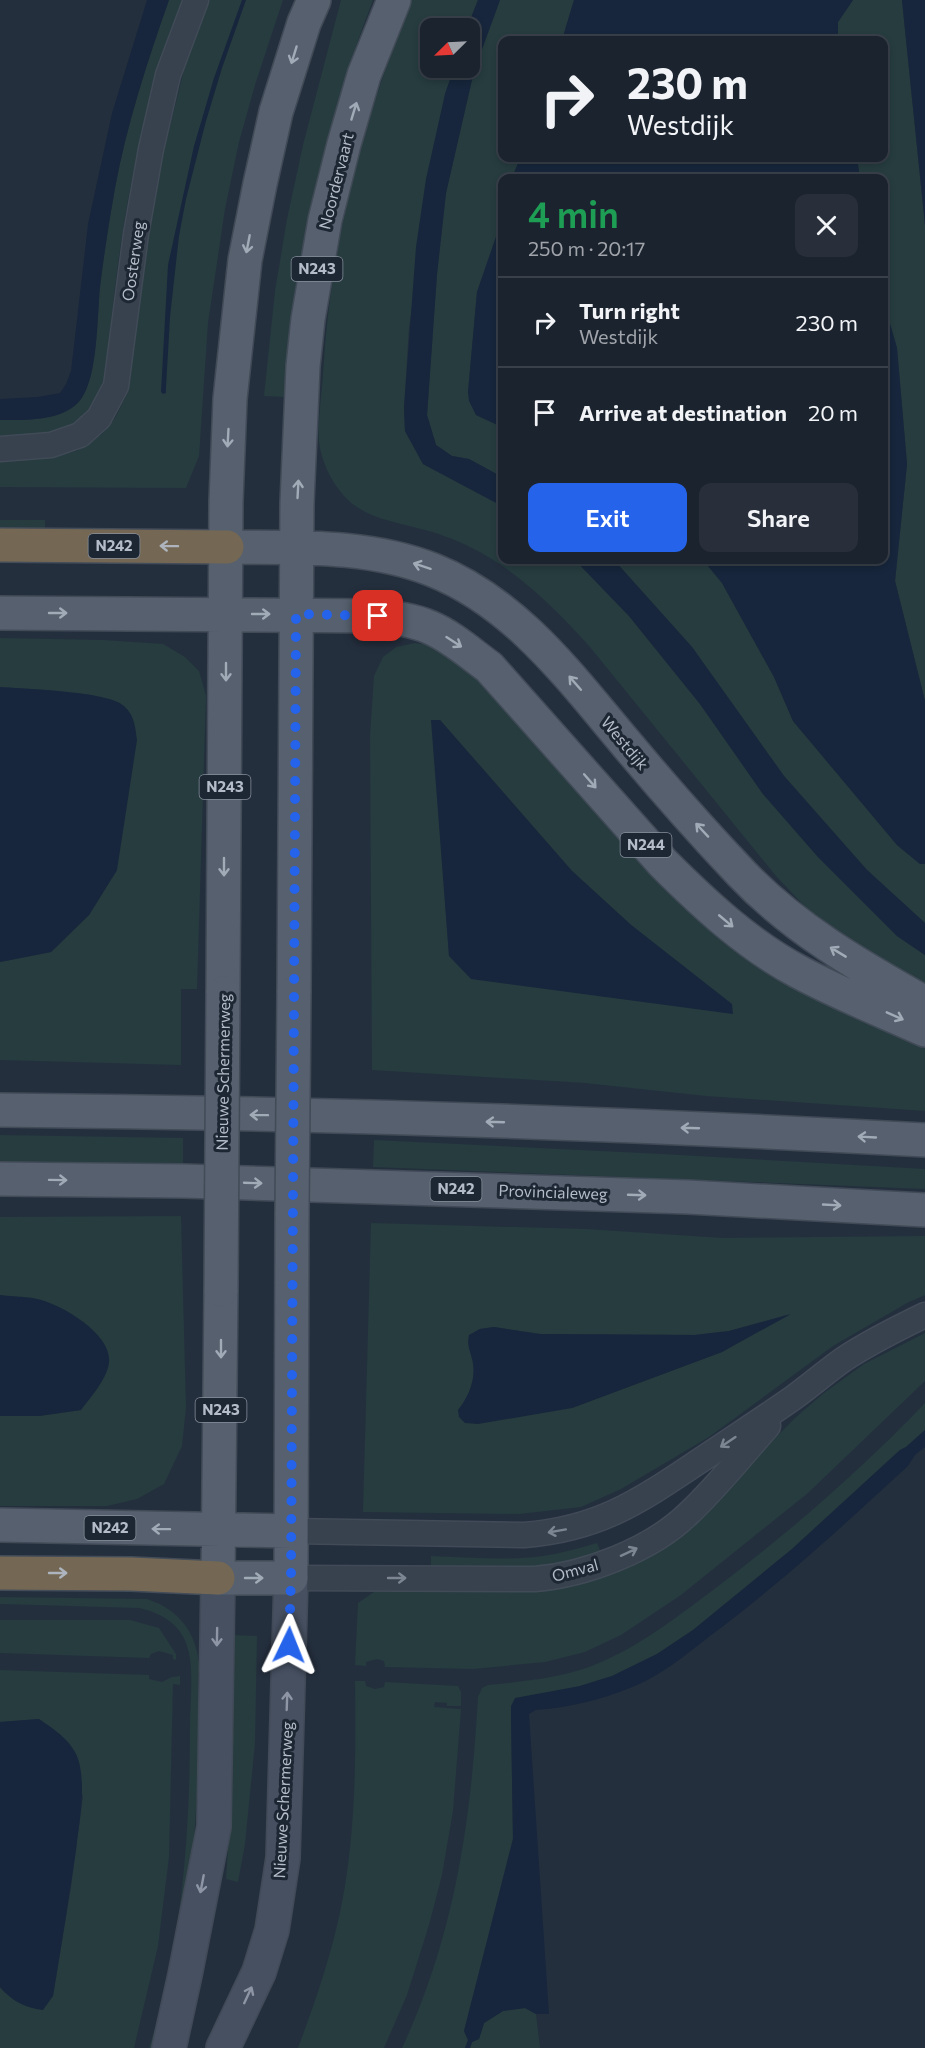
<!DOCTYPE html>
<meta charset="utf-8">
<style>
body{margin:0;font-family:Commissioner,sans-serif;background:#282f3a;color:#f1f3f6;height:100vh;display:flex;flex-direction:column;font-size:22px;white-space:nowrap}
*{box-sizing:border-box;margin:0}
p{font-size:20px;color:#a0a4aa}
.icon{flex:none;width:33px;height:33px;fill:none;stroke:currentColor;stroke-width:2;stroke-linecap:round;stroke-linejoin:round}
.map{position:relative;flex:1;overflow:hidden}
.panel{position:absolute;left:498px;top:174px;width:390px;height:390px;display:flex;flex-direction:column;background:#1b232e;border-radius:12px;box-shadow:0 3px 9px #0003,0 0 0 2px #39404a}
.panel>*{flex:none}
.banner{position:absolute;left:498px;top:36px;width:390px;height:126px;border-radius:12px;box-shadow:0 3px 9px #0003,0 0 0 2px #39404a;background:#1b232e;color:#f1f3f6;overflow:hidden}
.needle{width:39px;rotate:246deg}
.tools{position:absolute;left:420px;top:18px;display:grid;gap:12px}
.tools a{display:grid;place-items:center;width:60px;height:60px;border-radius:12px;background:#1b232e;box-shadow:0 3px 9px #0003,0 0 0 2px #39404a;font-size:30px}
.pin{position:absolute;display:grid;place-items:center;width:51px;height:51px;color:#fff;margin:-26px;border-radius:12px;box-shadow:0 3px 9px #0006}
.me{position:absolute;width:66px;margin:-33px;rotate:2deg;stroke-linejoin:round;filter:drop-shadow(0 0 4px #0008)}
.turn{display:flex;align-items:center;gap:21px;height:126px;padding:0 30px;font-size:27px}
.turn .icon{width:78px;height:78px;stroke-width:2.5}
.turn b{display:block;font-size:42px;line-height:51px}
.round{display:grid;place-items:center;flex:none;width:63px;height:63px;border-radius:12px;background:#282f3a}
.headline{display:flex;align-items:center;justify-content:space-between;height:102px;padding:0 30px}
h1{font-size:36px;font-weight:600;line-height:45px;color:#1e9e55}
.cta{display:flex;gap:12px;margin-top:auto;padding:12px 30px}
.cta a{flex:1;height:69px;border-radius:12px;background:#2563eb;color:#fff;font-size:24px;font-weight:600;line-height:69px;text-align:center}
.cta a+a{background:#282f3a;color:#f1f3f6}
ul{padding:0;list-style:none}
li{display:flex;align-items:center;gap:18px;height:90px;padding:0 30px;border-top:2px solid #39404a}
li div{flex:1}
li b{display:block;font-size:22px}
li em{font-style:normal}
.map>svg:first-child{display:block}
</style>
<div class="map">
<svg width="925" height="2048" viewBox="0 0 925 2048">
<rect width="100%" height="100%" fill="#242f3e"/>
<!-- green -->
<path fill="#263c3f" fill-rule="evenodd" d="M169,0H182C160,65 141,132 128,200C117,260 111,321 105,382C84,438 51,435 0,436V420C25,420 64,422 81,399C98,376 97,316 100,287C104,254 109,221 115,188C127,124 147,62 169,0Z
M207,0H283L255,85L239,142L225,209L208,323L199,456L186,488L0,487V459L44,458L77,451L102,434L115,418L128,392L141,269L158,174L190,46Z
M341,0H373C323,128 295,260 286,397L264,396L275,291L287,219L303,145Z
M412,0H478L467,28H430V68H454L445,94L409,327L404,408L405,431L423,464L502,506V560H575L629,616L700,704L763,794L818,857L897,936L925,955V990L835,932L807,909L776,876L590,647C555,608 516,569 468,546C454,539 437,533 421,529C400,523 376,520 357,507C337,494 322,466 319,442C317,425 322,393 323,374C330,246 363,119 412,0Z
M500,0H574L562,40H502V158H520L512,178H502V204L499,213L496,237L477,292L468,392L476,415L502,427V477L469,459L452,456L436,445L427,415L437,274L446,193L474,71Z
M853,0H902L925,225V701L895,581L907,464L897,348L884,303V178H860L857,158H884V40H838V22Z
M0,520H45V530L0,529Z
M614,560H703L722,583L774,677L793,721L897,845L920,864H925V923L867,870L784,776L692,647Z
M0,638L103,640L163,644L185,657L199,671L206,696L197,989H181V1065L0,1060V962L51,952L89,915L117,870L30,689L0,687Z
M415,643L431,645L471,669L651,871L925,1044V1111L706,1096L585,1083L372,1070L370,736L374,676L383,657L396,647ZM432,720H440L572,871L630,924L449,955Z
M0,1135L183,1138V1163H0Z
M374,1140L662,1154L925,1169V1189L373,1167Z
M181,1216L186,1408L182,1446L164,1484L137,1499L107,1506H0V1416H39L81,1410L42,1300L0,1295V1217Z
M371,1223L586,1229L723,1238L925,1236V1295L907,1303L833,1346L709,1437L621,1489L581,1507L519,1514L363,1512ZM787,1315L722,1352L572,1408L458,1410C469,1397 477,1377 473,1359C470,1350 467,1346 469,1336L480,1329L494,1327L540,1334L695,1335L729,1331Z
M925,1333V1381L808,1493L681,1595L621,1635L585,1652L545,1662L473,1669L385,1667L384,1661L377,1659L366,1662V1666L355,1665L358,1603L374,1592L386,1590L529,1588L716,1498L795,1418L824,1393L864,1364Z
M925,1403V1430L906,1447L900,1450L792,1549L693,1630L657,1654L612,1676L580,1686L511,1716L513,1839L464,2031L468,2040L465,2048H402C455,1934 471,1821 478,1697L482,1688L488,1685C525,1681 565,1678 599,1663C644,1644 682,1613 721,1584C793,1529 862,1469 925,1403Z
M597,1543L602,1555L548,1570L431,1574V1556C468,1557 506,1561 543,1556C562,1553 580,1548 597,1543Z
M0,1597L147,1599C183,1611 198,1636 200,1673H198V1777L192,1876L157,2048H149C182,1943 190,1836 190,1727C190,1705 194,1670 188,1649C182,1625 162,1613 139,1608L0,1604Z
M0,1620H130L159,1628L176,1654V1660L173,1659V1655L159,1651L151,1654L149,1658L0,1653Z
M233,1635L257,1636L255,1743L245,1844L238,1882L226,1879L232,1791Z
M0,1670L149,1675V1679L162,1682L172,1677L180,1676V1685L173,1684L169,1857L158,1946L134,2048H0V1987L5,1993L53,1996L71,1887L83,1796L39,1719L0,1722Z
M355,1681H365L366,1686L375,1689L384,1687L385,1682L458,1686L461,1692V1706H447V1703L435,1702L434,1707L461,1709L453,1811L442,1875L429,1925L407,1995L384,2048H298C314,2005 329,1962 339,1917C356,1840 356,1759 355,1681Z
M525,2008L536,2014L540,2048H470L472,2042L479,2039L484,2023L503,2011Z"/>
<!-- water -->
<path fill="#17263c" d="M147,0H169C147,62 127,124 115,188C109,221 104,254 100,287C97,316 98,376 81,399C64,422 25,420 0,420V399L37,397L60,393L66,384L71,371L88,224L112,113Z
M242,0H246L222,68L206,121L186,199L179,236L170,317L166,387V393L163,394L161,392L168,265L194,146L214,78Z
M478,0H500L474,71L446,193L437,274L427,415L436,445L452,456L469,459L502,477V506L423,464L405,431L404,408L416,247L426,179L445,94L454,68H470V28H467Z
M574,0H853L838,22V40H562Z
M902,0H925V225L905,30Z
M520,158H857L860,178H512Z
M502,204V427L476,415L469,401L468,392L477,292L496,237L499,213Z
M884,303L897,348L907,464L895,581L925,701V864H920L897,845L793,721L774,677L722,583L703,560H884Z
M575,560H614L692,647L784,776L867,870L925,923V955L897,936L818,857L763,794L700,704L629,616Z
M0,687C25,689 108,691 124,706C135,716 135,727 137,740L117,870L89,915L51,952L0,962Z
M431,720H440L572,871L630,924L732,1004L733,1014L471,979L449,956Z
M0,1295C13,1297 29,1296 41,1300C64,1306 112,1335 109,1362C108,1378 90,1398 81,1410L39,1416H0Z
M791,1314L722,1352L572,1408L478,1424L465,1423L459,1417L458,1410C469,1397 477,1377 472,1359C470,1350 467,1346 469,1335L480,1329L494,1327L540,1334L695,1335L729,1331Z
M925,1430V1447L915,1455L908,1466C844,1525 780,1584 710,1636C686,1655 659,1677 630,1688C601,1700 567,1708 536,1710L529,1714L549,2014H536L525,2008L503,2011L484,2023L479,2039L472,2042L470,2048H465L468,2040L464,2031L513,1839L511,1716V1706L515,1698L580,1686L612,1676L657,1654L693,1630L792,1549L900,1450L906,1447Z
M39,1719C55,1730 74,1742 79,1762C86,1791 79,1821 76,1850C69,1898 61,1947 53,1996L43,2010C25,2008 12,2001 0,1987V1722Z"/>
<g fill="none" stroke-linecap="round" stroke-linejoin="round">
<!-- street casing -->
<g stroke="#414a57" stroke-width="27">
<path id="street" d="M0,449L51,445L80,435L99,418L116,386L136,234L151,149L168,75L196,0
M291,1531L524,1535C604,1529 645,1497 710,1454C738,1435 766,1417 793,1398C811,1385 827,1371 844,1359C870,1342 898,1328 925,1315
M291,1578L535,1579C585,1575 651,1550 688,1514C717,1487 742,1455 768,1426"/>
</g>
<!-- secondary casing -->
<g stroke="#414a57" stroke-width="36">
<path id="secondary" d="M169,2048L185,1975L214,1827L218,1578
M223,2048L259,1972L272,1930L283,1858L291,1578"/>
</g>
<!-- primary casing -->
<g stroke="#414a57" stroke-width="36">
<path id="primary" d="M227,547C296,548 368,544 433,570C518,604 572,680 629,747C665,790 702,832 741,873C793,928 859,966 925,1003
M0,613L378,616C395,618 413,620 429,627C451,636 471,654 489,667L663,863C704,904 748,945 799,972C840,994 883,1011 925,1030
M223,993L226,501L230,399L245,260L260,184L276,112L304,23L314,0
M294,993L297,503L303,366L308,319L325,220L344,144L364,75L394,0
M0,1110C308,1113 617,1123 925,1140
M0,1179L183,1181L688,1197L925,1210
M221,1290L218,1578H291L292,1213
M0,1525L291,1531"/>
</g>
<!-- highway casing -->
<g stroke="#434c59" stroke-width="36">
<path id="highway" d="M0,545L227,547
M0,1573L131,1574L218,1578"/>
</g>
<!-- street -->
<use href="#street" stroke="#38414e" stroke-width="24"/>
<!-- secondary -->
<use href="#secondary" stroke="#465061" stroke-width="33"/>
<!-- primary -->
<use href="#primary" stroke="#56606e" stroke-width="33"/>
<!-- highway -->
<use href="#highway" stroke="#746855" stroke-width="33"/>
<!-- primary-bridge casing -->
<g stroke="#414a57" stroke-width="36" stroke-linecap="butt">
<path id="primary-bridge" d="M292,1213L294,993
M221,1290L223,993"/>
</g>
<!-- primary-bridge -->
<use href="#primary-bridge" stroke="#56606e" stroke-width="33"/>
</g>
<!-- one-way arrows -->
<defs><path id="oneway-shaft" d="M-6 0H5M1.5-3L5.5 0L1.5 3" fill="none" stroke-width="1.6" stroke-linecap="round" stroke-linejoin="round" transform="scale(1.5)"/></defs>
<g stroke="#a1aab7">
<use href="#oneway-shaft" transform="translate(294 55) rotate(107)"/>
<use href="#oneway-shaft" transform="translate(354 111) rotate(-73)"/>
<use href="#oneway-shaft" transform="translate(248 244) rotate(101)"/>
<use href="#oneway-shaft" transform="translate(228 438) rotate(93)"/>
<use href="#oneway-shaft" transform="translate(298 489) rotate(-87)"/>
<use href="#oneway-shaft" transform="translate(422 566) rotate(-162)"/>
<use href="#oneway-shaft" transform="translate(58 613)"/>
<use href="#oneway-shaft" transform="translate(261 614)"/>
<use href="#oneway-shaft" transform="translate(454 642) rotate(33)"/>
<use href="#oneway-shaft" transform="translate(226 672) rotate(90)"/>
<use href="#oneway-shaft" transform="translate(575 683) rotate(-131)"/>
<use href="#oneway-shaft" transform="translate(590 781) rotate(49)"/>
<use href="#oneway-shaft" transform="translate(702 830) rotate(-133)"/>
<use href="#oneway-shaft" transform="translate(224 867) rotate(90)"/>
<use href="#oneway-shaft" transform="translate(726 921) rotate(40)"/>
<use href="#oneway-shaft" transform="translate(838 952) rotate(-149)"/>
<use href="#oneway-shaft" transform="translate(895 1016) rotate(24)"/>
<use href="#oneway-shaft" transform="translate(259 1115) rotate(-179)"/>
<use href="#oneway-shaft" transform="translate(495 1122) rotate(-178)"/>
<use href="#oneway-shaft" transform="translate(690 1128) rotate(-178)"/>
<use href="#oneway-shaft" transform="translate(867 1137) rotate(-177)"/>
<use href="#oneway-shaft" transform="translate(58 1180) rotate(1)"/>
<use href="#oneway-shaft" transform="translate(253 1183) rotate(2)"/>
<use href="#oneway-shaft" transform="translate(637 1195) rotate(2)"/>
<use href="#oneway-shaft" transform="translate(832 1205) rotate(3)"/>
<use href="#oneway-shaft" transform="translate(221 1349) rotate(90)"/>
<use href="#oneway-shaft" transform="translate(161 1529) rotate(-179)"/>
<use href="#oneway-shaft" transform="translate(254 1578)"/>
</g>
<g stroke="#aeb4bd">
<use href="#oneway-shaft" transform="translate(169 546) rotate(-179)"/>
<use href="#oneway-shaft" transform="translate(58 1573)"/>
</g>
<g stroke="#7c8592">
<use href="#oneway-shaft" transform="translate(728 1442) rotate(146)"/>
<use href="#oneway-shaft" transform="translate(557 1531) rotate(170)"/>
<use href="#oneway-shaft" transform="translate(629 1552) rotate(-25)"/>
<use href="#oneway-shaft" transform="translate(397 1578)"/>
</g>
<g stroke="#8e96a5">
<use href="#oneway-shaft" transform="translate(217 1637) rotate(91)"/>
<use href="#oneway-shaft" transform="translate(287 1701) rotate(-88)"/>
<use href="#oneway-shaft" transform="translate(202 1884) rotate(101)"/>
<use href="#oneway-shaft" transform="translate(248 1995) rotate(-65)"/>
</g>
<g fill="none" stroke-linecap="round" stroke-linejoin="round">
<!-- route -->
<path stroke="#2563eb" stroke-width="10" stroke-dasharray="0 18" d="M289,1645L291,1578L296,614L378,616"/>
</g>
<g text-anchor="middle" stroke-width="6" stroke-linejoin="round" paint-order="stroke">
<!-- shield labels -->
<g fill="#1d2633" stroke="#878f9c" stroke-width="1.5">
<rect x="291.5" y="257" width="51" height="24" rx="4.5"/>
<rect x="88.5" y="534" width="51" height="24" rx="4.5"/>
<rect x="199.5" y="775" width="51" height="24" rx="4.5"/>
<rect x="620.5" y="833" width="51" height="24" rx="4.5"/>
<rect x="430.5" y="1177" width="51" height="24" rx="4.5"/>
<rect x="195.5" y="1398" width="51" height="24" rx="4.5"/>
<rect x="84.5" y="1516" width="51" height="24" rx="4.5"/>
</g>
<g font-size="15" font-weight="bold" fill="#b4bcc9">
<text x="317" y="274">N243</text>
<text x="114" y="551">N242</text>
<text x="225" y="792">N243</text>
<text x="646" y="850">N244</text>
<text x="456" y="1194">N242</text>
<text x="221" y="1415">N243</text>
<text x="110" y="1533">N242</text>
</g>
<!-- street labels -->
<g font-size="16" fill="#b4bcc9" stroke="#1d2633">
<text transform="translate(336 181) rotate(-76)" y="6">Noordervaart</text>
<text transform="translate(133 261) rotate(-82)" y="6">Oosterweg</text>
<text transform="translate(625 743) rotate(50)" y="6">Westdijk</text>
<text transform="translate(223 1072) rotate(-89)" y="6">Nieuwe Schermerweg</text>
<text transform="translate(553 1192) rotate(2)" y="6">Provincialeweg</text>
<text transform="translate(575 1570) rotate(-15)" y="6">Omval</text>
<text transform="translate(283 1800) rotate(-87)" y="6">Nieuwe Schermerweg</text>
</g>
</g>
</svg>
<div class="tools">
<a><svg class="needle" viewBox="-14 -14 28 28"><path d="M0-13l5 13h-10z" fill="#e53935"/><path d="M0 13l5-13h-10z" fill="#a0a4aa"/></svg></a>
</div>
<div class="pin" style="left:378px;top:616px;background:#d93025"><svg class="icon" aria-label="arrive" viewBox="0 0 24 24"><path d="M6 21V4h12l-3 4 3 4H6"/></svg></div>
<svg class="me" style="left:289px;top:1645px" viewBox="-20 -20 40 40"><path d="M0-17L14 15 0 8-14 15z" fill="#2563eb" stroke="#fff" stroke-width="4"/></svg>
<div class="banner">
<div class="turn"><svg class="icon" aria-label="right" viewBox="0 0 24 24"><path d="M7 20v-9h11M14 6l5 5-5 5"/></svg><div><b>230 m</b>Westdijk</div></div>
</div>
<section class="panel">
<div class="headline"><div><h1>4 min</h1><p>250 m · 20:17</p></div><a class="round"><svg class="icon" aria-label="close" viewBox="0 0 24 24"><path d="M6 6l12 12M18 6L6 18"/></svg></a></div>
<ul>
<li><svg class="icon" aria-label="right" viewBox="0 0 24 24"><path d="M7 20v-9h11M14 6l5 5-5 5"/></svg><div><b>Turn right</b><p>Westdijk</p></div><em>230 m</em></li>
<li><svg class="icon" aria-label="arrive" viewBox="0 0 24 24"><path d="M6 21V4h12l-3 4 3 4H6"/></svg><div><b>Arrive at destination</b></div><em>20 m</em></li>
</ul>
<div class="cta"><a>Exit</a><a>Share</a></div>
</section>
</div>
